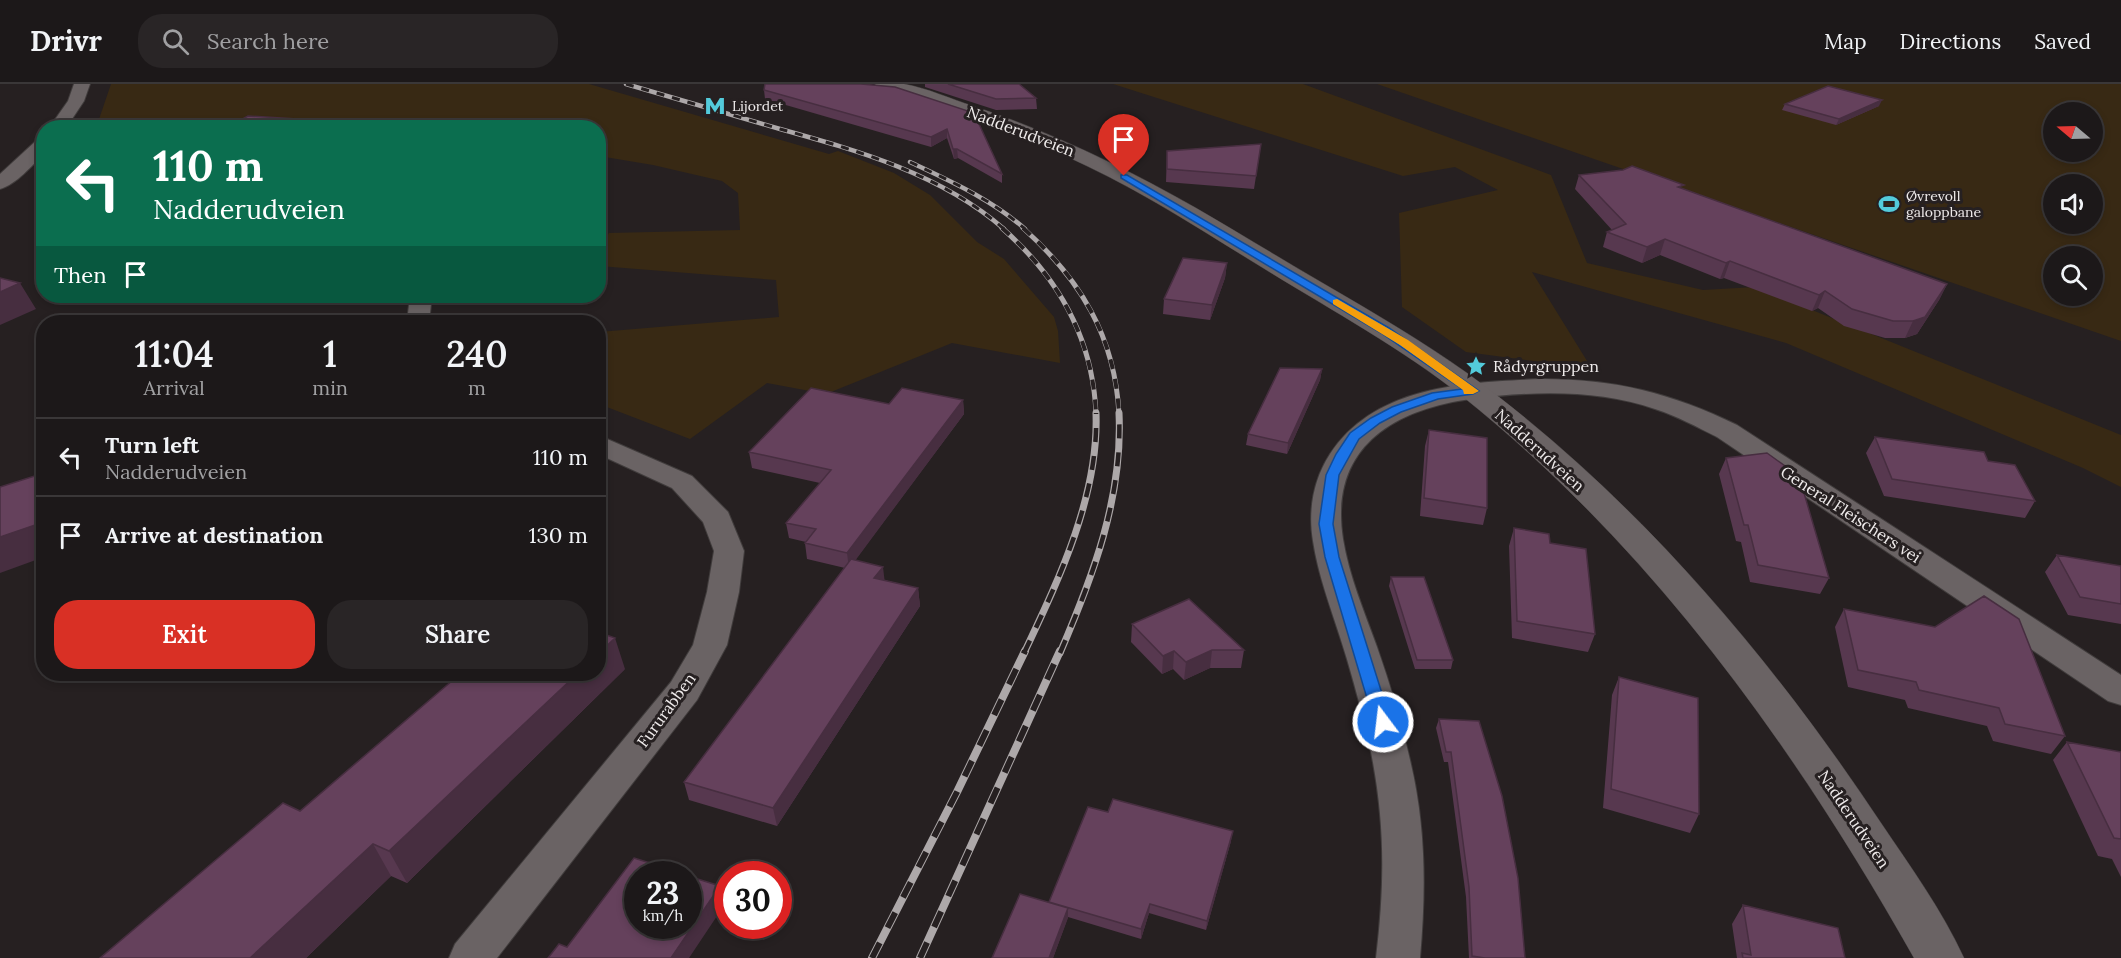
<!DOCTYPE html>
<meta charset="utf-8">
<style>
body{margin:0;font-family:Lora,serif;background:#292526;color:#f1f3f6;height:100vh;display:flex;flex-direction:column;font-size:22px;white-space:nowrap}
*{box-sizing:border-box;margin:0}
p{font-size:20px;color:#a0a0a2}
.icon{flex:none;width:33px;height:33px;fill:none;stroke:currentColor;stroke-width:2;stroke-linecap:round;stroke-linejoin:round}
.map{position:relative;flex:1;overflow:hidden}
.details{position:absolute;left:36px;top:231px;width:570px;height:366px;display:flex;flex-direction:column;background:#1c1819;border-radius:24px;box-shadow:0 3px 9px #0003,0 0 0 2px #3a3738}
.details>*{flex:none}
.top-card{position:absolute;left:36px;top:36px;width:570px;height:183px;border-radius:24px;box-shadow:0 3px 9px #0003,0 0 0 2px #3a3738;background:#0b6e4f;color:#fff;overflow:hidden}
.needle{width:39px;rotate:289deg}
.buttons{position:absolute;left:2043px;top:18px;display:grid;gap:12px}
.buttons a{display:grid;place-items:center;width:60px;height:60px;border-radius:50%;background:#1c1819;box-shadow:0 3px 9px #0003,0 0 0 2px #3a3738;font-size:30px}
.speed{position:absolute;left:624px;top:777px;display:flex;gap:12px;font-size:30px;font-weight:700;text-align:center}
.speed>*{display:grid;place-content:center;width:78px;height:78px;border-radius:50%;background:#1c1819;box-shadow:0 3px 9px #0003,0 0 0 2px #3a3738;line-height:1}
.speed small{font-size:15px;font-weight:400}
.speed .limit{border:9px solid #d22;background:#fff;color:#111}
.pin{position:absolute;display:grid;place-items:center;width:51px;height:51px;color:#fff;margin:-62px -26px;border-radius:50% 50% 50% 0;rotate:-45deg;box-shadow:0 0 6px #0007}
.pin .icon{rotate:45deg}
.me{position:absolute;width:66px;margin:-33px;rotate:345deg;stroke-linejoin:round;filter:drop-shadow(0 0 4px #0008)}
.turn{display:flex;align-items:center;gap:21px;height:126px;padding:0 18px;font-size:27px}
.turn .icon{width:78px;height:78px;stroke-width:2.5}
.turn b{display:block;font-size:42px;line-height:51px}
.then{display:flex;align-items:center;height:57px;padding:0 18px;background:#0003;gap:12px;font-size:22px}
.eta{display:flex;justify-content:space-evenly;align-items:center;height:102px;text-align:center}
.eta b{font-size:36px;font-weight:600;line-height:42px}
.primary-button{display:flex;gap:12px;margin-top:auto;padding:12px 18px}
.primary-button a{flex:1;height:69px;border-radius:24px;background:#d93025;color:#fff;font-size:24px;font-weight:600;line-height:69px;text-align:center}
.primary-button a+a{background:#292526;color:#f1f3f6}
ul{padding:0;list-style:none}
li{display:flex;align-items:center;gap:18px;height:78px;padding:0 18px;border-top:2px solid #3a3738}
li div{flex:1}
li b{display:block;font-size:22px}
li em{font-style:normal}
header{display:flex;align-items:center;gap:36px;box-sizing:border-box;height:84px;padding:0 30px;background:#1c1819;border-bottom:2px solid #3a3738}
header strong{font-size:28px}
nav{display:flex;gap:33px;margin-inline-start:auto;font-size:21px}
.search{width:420px;height:54px;background:#292526;display:flex;align-items:center;gap:15px;box-sizing:border-box;padding:0 21px;border-radius:24px;color:#a0a0a2;font-size:22px}
.map>svg:first-child{display:block}
</style>
<header>
<strong>Drivr</strong>
<div class="search"><svg class="icon" aria-label="search" viewBox="0 0 24 24"><circle cx="10" cy="10" r="6"/><path d="M15 15l6 6"/></svg>Search here</div>
<nav><a>Map</a><a>Directions</a><a>Saved</a></nav>
</header>
<div class="map">
<svg width="2121" height="874" viewBox="0 0 2121 874">
<rect width="100%" height="100%" fill="#262021"/>
<!-- green -->
<path fill="#382914" fill-rule="evenodd" d="M111,0H589L829,70L838,67L894,89L930,111L977,158L1004,175L1054,233L1058,247L1060,279L952,259L826,310L767,299L690,355L599,320V248L779,233L776,196L599,182V163L609,149L740,146L738,109L722,97L653,81L599,72L598,44H310L209,40L200,44H96Z
M1113,0H1303L1551,91L1587,179L1703,206L1755,203L2121,351V403L2083,384L1786,259L1532,188L1592,285L1466,268L1402,223L1399,129L1498,106L1455,83L1403,92Z
M1377,0H2121V257ZM2054,28H2092V68H2054ZM2054,100H2092V140H2054ZM2054,172H2092V212H2054Z"/>
<g fill="none" stroke-linecap="round" stroke-linejoin="round">
<!-- street casing -->
<g stroke="#403c3c" stroke-width="2">
<path id="street" d="M74,0H90L84,17L66,44H49L68,17Z
M44,54V70C31,82 17,100 0,105V90L38,55Z
M410,212H432L429,238H407Z
M1542,295C1615,295 1671,309 1737,341L2121,591V621L2108,617L1717,353C1697,343 1677,332 1655,325C1598,305 1531,307 1471,315C1391,326 1329,365 1343,455C1349,492 1364,527 1377,563C1390,600 1401,637 1410,676C1426,742 1426,807 1420,874H1376C1386,791 1385,726 1366,645C1358,614 1350,583 1340,553C1330,522 1318,490 1313,457C1308,427 1313,396 1330,370C1375,301 1467,298 1542,295Z
M598,351L692,392L728,428L744,467L739,508L727,561L697,616L497,874H449L455,860L671,598L693,561L707,508L714,467L703,438L672,404L598,370Z"/>
</g>
<!-- secondary casing -->
<g stroke="#403c3c" stroke-width="1">
<path id="secondary" d="M875,0C884,0 895,0 904,0C927,4 951,15 973,22C1051,48 1124,83 1196,124C1239,149 1283,176 1326,201C1374,229 1422,257 1467,289C1632,409 1769,570 1881,739C1910,782 1942,826 1964,874H1914C1795,663 1652,464 1462,312C1401,264 1333,227 1268,187C1209,151 1150,112 1087,82C1020,49 949,26 878,4Z"/>
</g>
<!-- street -->
<use href="#street" fill="#6a6364" fill-rule="evenodd"/>
<!-- secondary -->
<use href="#secondary" fill="#6a6364" fill-rule="evenodd"/>
<!-- rail-far3 casing -->
<g stroke="#ada8a9" stroke-width="4.5">
<path id="rail-far3" d="M626,0C677,15 729,30 780,45C859,67 941,90 1004,145
M910,78C950,97 991,115 1025,145"/>
</g>
<!-- rail-far2 casing -->
<g stroke="#ada8a9" stroke-width="5">
<path id="rail-far2" d="M1002,144C1058,193 1093,255 1096,330
M1023,144C1080,195 1115,252 1119,330"/>
</g>
<!-- rail-far1 casing -->
<g stroke="#ada8a9" stroke-width="7">
<path id="rail-far1" d="M1024,569C1059,495 1099,412 1096,329
M1060,569C1093,492 1123,414 1119,329"/>
</g>
<!-- rail casing -->
<g stroke="#ada8a9" stroke-width="8">
<path id="rail" d="M872,874L957,708L1025,567
M920,874L1060,567"/>
</g>
<!-- rail-far3 -->
<use href="#rail-far3" stroke="#262021" stroke-width="3" stroke-dasharray="8" stroke-linecap="butt"/>
<!-- rail-far2 -->
<use href="#rail-far2" stroke="#262021" stroke-width="4" stroke-dasharray="10" stroke-linecap="butt"/>
<!-- rail-far1 -->
<use href="#rail-far1" stroke="#262021" stroke-width="4.5" stroke-dasharray="14" stroke-linecap="butt"/>
<!-- rail -->
<use href="#rail" stroke="#262021" stroke-width="6" stroke-dasharray="17" stroke-linecap="butt"/>
</g>
<!-- wall -->
<path fill="#57384f" d="M925,0H1019L1036,14L1037,25L996,26L925,3Z
M895,3L1002,90V99L958,74L954,75L947,54L931,63L765,15L764,6Z
M1785,20L1879,22L1836,41L1782,26Z
M1261,60L1254,105L1166,98L1167,67Z
M1579,91L1682,105L1947,200L1939,216L1917,250L1905,254H1885L1844,242L1818,224L1812,227L1724,194L1720,195L1660,171L1642,179L1603,163L1607,148L1612,146L1575,105Z
M1227,179L1225,194L1210,236L1163,230L1164,215Z
M1322,285L1320,296L1287,370L1246,361L1248,350Z
M963,316L964,330L855,476L884,496L918,504L920,522L777,742L689,716L684,698L845,484L807,475L805,459L806,458L789,454L786,439L820,399L752,384L749,368L889,320Z
M1429,346L1487,424L1483,441L1420,432L1425,362Z
M1875,353L1988,377L2035,417L2025,434L1884,412L1866,369Z
M1726,374L1829,494L1820,510L1750,498L1741,458L1736,457L1719,390Z
M1514,444L1550,459L1595,550L1588,568L1512,554L1509,462Z
M2057,471L2121,482V540L2068,531L2045,488Z
M1391,493L1453,576L1451,585H1415L1389,502Z
M1844,525L2065,652L2051,670L1993,657L1987,642L1908,624L1905,616L1848,603L1835,543Z
M1132,540L1244,566L1241,584H1210L1184,596L1173,585L1162,590L1131,558Z
M625,585L407,799L391,792L306,874H100L300,727Z
M1619,593L1699,730L1690,749L1603,724L1612,611Z
M1439,635L1525,874H1469L1466,813L1448,678H1444L1436,644Z
M2067,658L2121,668V793L2112,775L2098,772L2053,676Z
M1108,728L1231,757L1206,846L1149,829L1141,855L1068,833L1053,874H992L1049,819Z
M1743,821L1845,874H1737L1732,840Z"/>
<!-- shaded-wall -->
<path fill="#472e40" d="M1882,16L1879,22L1836,41L1839,35Z
M329,37L331,44H314Z
M947,45V54L931,63V53Z
M953,65H957L958,74L954,75Z
M1665,155L1660,171L1642,179L1647,163Z
M1730,177L1724,194L1720,195L1726,179Z
M1227,179L1225,194L1210,236L1212,221Z
M20,199L36,225L0,241V208Z
M1947,200L1939,216L1917,250L1905,254L1913,237Z
M1825,207L1818,224L1812,227L1819,211Z
M1322,285L1320,296L1287,370L1288,359Z
M963,316L964,330L849,485L847,469Z
M44,438V473L0,489V453Z
M883,483L885,500L874,494Z
M918,504L920,522L777,742L773,724Z
M615,554L625,585L407,799L389,767L577,590H598V570Z
M1212,566L1210,584L1184,596L1186,578Z
M1174,567L1173,585L1162,590L1163,572Z
M1233,747L1231,757L1206,846L1207,837Z
M373,760L391,792L306,874H250Z
M720,802L725,820L689,874H671Z
M1150,820L1149,829L1141,855V845Z
M1068,824V834L1053,874H1049Z"/>
<!-- building -->
<path fill="#65415c" stroke="#472e40" stroke-width="1.5" d="M765,0H861L895,3L974,29L1002,90L957,65H953L947,45L931,53L764,6Z
M948,0H1019L1036,14L996,15Z
M1828,2L1882,16L1839,35L1785,20Z
M248,32L329,37L314,44H226Z
M1261,60L1256,92L1167,85V67Z
M1632,82L1684,101L1678,103L1947,200L1925,233L1913,237H1893L1852,225L1825,207L1819,211L1730,177L1726,179L1665,155L1647,163L1607,148L1626,140L1579,91L1623,86Z
M1183,174L1227,179L1212,221L1164,215Z
M0,194L20,199L0,208Z
M1280,284L1322,285L1288,359L1248,350Z
M811,304L889,320L902,304L963,316L847,469L805,459L816,445L786,439L831,386L749,368Z
M1429,346L1487,354V424L1424,414Z
M1875,353L1984,368L1988,377L2015,381L2035,417L1892,395Z
M1767,369L1799,392L1829,494L1758,481L1748,441H1744L1726,374Z
M44,389V438L0,453V403Z
M1514,444L1549,450L1550,459L1586,465L1595,550L1517,537Z
M2057,471L2121,482V520L2080,513Z
M851,475L883,483L874,494L918,504L773,724L684,698Z
M1391,493H1424L1453,576H1417Z
M1984,512L2019,535L2065,652L2005,640L1999,624L1919,606L1916,598L1858,586L1844,525L1935,543Z
M1189,515L1244,566H1212L1186,578L1174,567L1163,572L1132,540Z
M598,548L615,554L598,570Z
M460,590H577L389,767L373,760L250,874H100L283,719L300,727Z
M1619,593L1698,614L1699,730L1611,705Z
M1439,635L1479,637L1502,712L1518,794L1525,874H1485L1472,872L1469,803L1451,668H1446Z
M2067,658L2121,668V755L2114,754Z
M1113,715L1233,747L1207,837L1150,820L1141,845L1049,818L1088,723L1108,728Z
M634,774L685,790H638V842H688V792L720,802L671,874H548L559,860L567,863Z
M1020,810L1068,824L1049,874H992Z
M1743,821L1838,844L1845,874H1743L1742,869L1751,871Z"/>
<!-- route -->
<path fill="#1a73e8" stroke="#114b97" stroke-width="1.5" d="M1121,91H1127L1389,244L1479,307L1473,310L1438,315L1401,328L1380,339L1359,355L1339,391L1333,440L1339,473L1391,638L1389,643L1383,645L1377,643L1374,638L1325,473L1319,440L1326,391L1336,370L1350,349L1371,334L1392,323L1432,309L1462,305L1381,249L1121,94Z"/>
<!-- slow -->
<path fill="#f59e0b" d="M1337,215L1408,256L1479,307L1473,310H1464L1463,306L1400,261L1333,220V216Z"/>
<!-- icons -->
<defs>
<g id="metro-bare" transform="scale(1.62)"><path d="M-5.5 5V-5H-3L0 0L3-5H5.5V5H3V-.5L0 4L-3-.5V5Z" fill="#53cbdb" stroke="#262021" stroke-width="2.5" paint-order="stroke"/></g>
<g id="stadium-bare" transform="scale(1.62)"><path d="M0-5a6.5 5 0 1 0 0 10a6.5 5 0 1 0 0-10ZM-3.5-1.8h7v3.6h-7Z" fill="#53cbdb" stroke="#262021" stroke-width="2.5" paint-order="stroke"/></g>
<g id="sight-bare" transform="scale(1.62)"><path d="M0-6L1.8-2.2L6-1.7L2.9 1.2L3.7 5.4L0 3.3L-3.7 5.4L-2.9 1.2L-6-1.7L-1.8-2.2Z" fill="#53cbdb" stroke="#262021" stroke-width="2.5" paint-order="stroke"/></g>
</defs>
<g fill-rule="evenodd">
<use href="#metro-bare" x="715" y="22"/>
<use href="#stadium-bare" x="1889" y="120"/>
<use href="#sight-bare" x="1476" y="282"/>
</g>
<g text-anchor="middle" stroke-width="6" stroke-linejoin="round" paint-order="stroke">
<!-- far-poi labels -->
<g font-size="14" fill="#efebeb" stroke="#262021" text-anchor="start">
<text x="732" y="27">Lijordet</text>
<text x="1906" y="117">Øvrevoll<tspan x="1906" dy="16">galoppbane</tspan></text>
</g>
<!-- street labels -->
<g font-size="16" fill="#efebeb" stroke="#262021">
<text transform="translate(1021 47) rotate(21)" y="6">Nadderudveien</text>
<text transform="translate(1540 366) rotate(42)" y="6">Nadderudveien</text>
<text transform="translate(1851 430) rotate(33)" y="6">General Fleischers vei</text>
<text transform="translate(666 626) rotate(-54)" y="6">Fururabben</text>
<text transform="translate(1854 735) rotate(56)" y="6">Nadderudveien</text>
</g>
<!-- poi labels -->
<g font-size="16" fill="#efebeb" stroke="#262021" text-anchor="start">
<text x="1493" y="288">Rådyrgruppen</text>
</g>
</g>
</svg>
<div class="buttons">
<a><svg class="needle" viewBox="-14 -14 28 28"><path d="M0-13l5 13h-10z" fill="#e53935"/><path d="M0 13l5-13h-10z" fill="#a0a0a2"/></svg></a>
<a><svg class="icon" aria-label="sound" viewBox="0 0 24 24"><path d="M4 9h4l5-4v14l-5-4H4zM17 9q2 3 0 6"/></svg></a>
<a><svg class="icon" aria-label="search" viewBox="0 0 24 24"><circle cx="10" cy="10" r="6"/><path d="M15 15l6 6"/></svg></a>
</div>
<div class="speed"><div>23<small>km/h</small></div><div class="limit">30</div></div>
<div class="pin" style="left:1124px;top:92px;background:#d93025"><svg class="icon" aria-label="arrive" viewBox="0 0 24 24"><path d="M6 21V4h12l-3 4 3 4H6"/></svg></div>
<svg class="me" style="left:1383px;top:638px" viewBox="-20 -20 40 40"><circle r="17" fill="#1a73e8" stroke="#fff" stroke-width="3"/><path d="M0-11L8 9 0 5-8 9z" fill="#fff"/></svg>
<div class="top-card">
<div class="turn"><svg class="icon" aria-label="left" viewBox="0 0 24 24"><path d="M17 20v-9H6M10 6l-5 5 5 5"/></svg><div><b>110 m</b>Nadderudveien</div></div>
<div class="then">Then<svg class="icon" aria-label="arrive" viewBox="0 0 24 24"><path d="M6 21V4h12l-3 4 3 4H6"/></svg></div>
</div>
<section class="details">
<div class="eta">
<div><b>11:04</b><p>Arrival</p></div>
<div><b>1</b><p>min</p></div>
<div><b>240</b><p>m</p></div>
</div>
<ul>
<li><svg class="icon" aria-label="left" viewBox="0 0 24 24"><path d="M17 20v-9H6M10 6l-5 5 5 5"/></svg><div><b>Turn left</b><p>Nadderudveien</p></div><em>110 m</em></li>
<li><svg class="icon" aria-label="arrive" viewBox="0 0 24 24"><path d="M6 21V4h12l-3 4 3 4H6"/></svg><div><b>Arrive at destination</b></div><em>130 m</em></li>
</ul>
<div class="primary-button"><a>Exit</a><a>Share</a></div>
</section>
</div>
